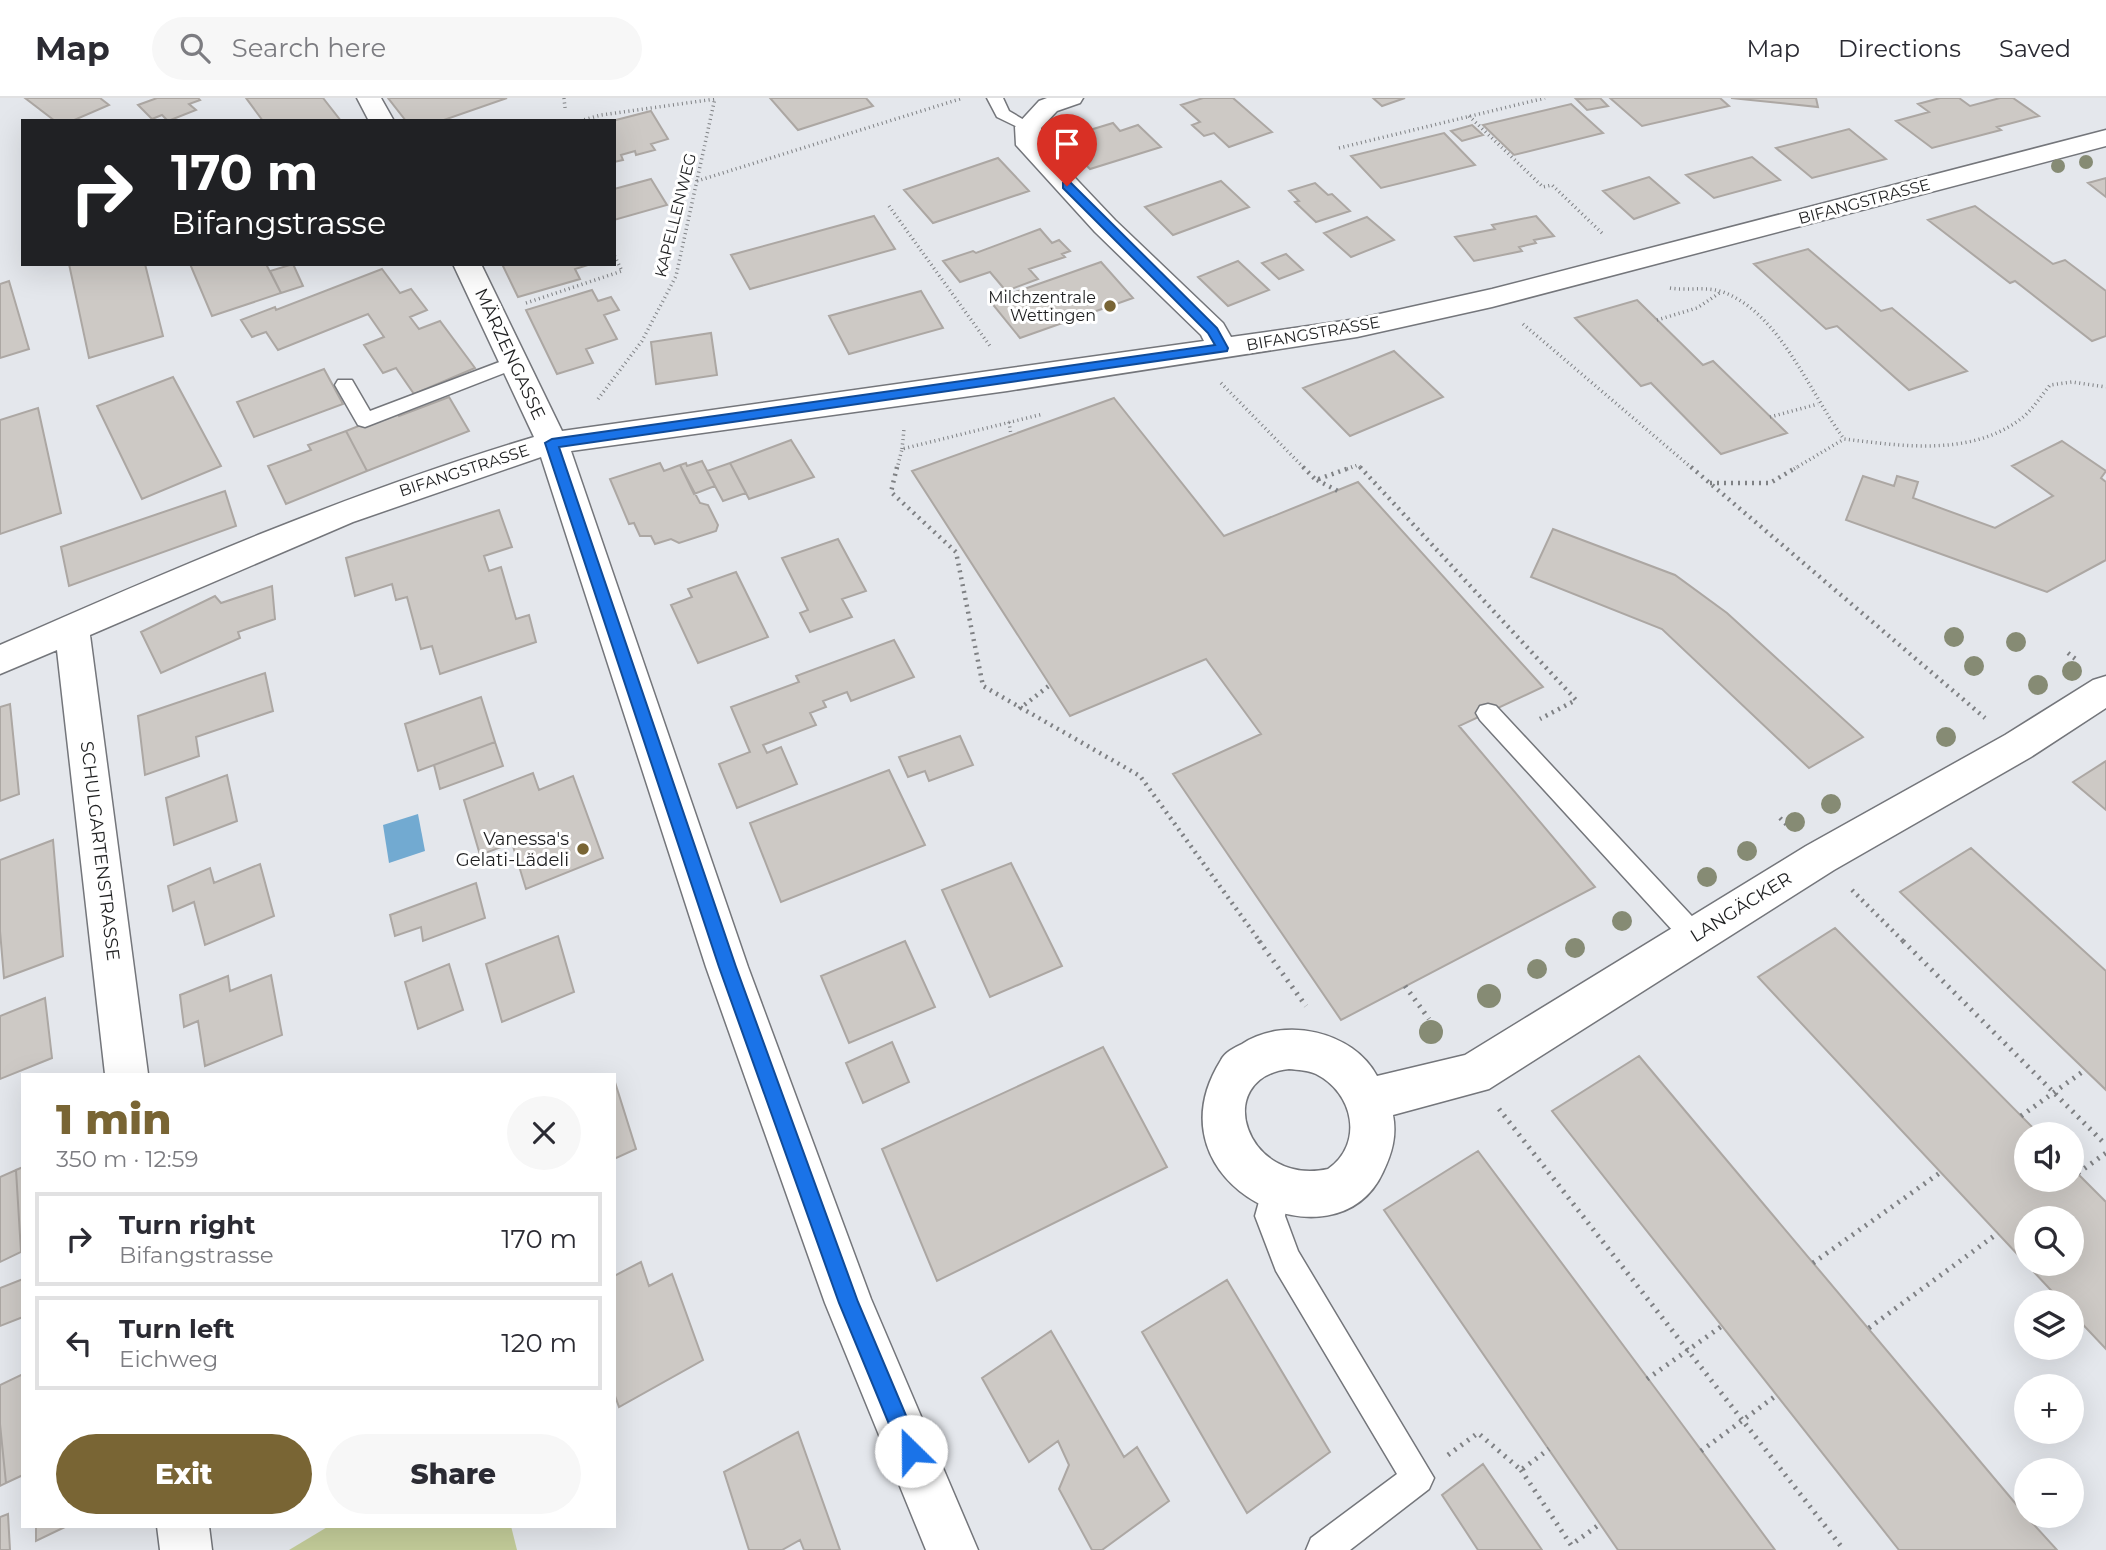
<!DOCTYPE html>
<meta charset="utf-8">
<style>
body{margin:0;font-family:Montserrat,sans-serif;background:#f7f7f7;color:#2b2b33;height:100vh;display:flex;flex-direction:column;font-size:26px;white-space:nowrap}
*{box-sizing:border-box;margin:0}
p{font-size:23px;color:#7c7c81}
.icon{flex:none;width:38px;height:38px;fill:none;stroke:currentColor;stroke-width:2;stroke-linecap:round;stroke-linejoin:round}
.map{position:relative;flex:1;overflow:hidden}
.sheet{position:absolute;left:21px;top:975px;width:595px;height:455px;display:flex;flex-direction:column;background:#fff;border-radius:0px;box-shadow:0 7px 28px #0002}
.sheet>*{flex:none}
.hud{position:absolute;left:21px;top:21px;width:595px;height:147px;border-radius:0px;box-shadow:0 7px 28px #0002;background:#202124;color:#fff;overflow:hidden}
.tools{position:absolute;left:2014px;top:1024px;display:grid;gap:14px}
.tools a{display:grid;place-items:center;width:70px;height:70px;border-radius:50%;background:#fff;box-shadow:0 7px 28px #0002;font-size:35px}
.pin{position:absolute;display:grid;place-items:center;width:60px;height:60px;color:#fff;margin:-72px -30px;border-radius:50% 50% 50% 0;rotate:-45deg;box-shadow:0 0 7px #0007}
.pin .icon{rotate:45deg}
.me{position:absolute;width:77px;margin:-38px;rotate:337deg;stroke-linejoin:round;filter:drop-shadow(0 0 5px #0008)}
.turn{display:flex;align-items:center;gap:24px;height:147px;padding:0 35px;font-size:32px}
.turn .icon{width:91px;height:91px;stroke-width:2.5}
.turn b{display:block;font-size:49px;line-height:60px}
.round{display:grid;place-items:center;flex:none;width:74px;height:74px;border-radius:37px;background:#f7f7f7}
.headline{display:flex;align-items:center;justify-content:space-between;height:119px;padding:0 35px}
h1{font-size:42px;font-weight:800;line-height:52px;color:#796534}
.action{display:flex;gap:14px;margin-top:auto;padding:14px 35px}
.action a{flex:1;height:80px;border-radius:42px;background:#796534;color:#fff;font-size:28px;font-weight:800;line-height:80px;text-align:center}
.action a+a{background:#f7f7f7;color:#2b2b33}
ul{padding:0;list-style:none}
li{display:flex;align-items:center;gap:21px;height:94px;margin:0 14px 10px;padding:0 21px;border:4px solid #e1e1e2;border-radius:0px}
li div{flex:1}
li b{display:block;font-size:26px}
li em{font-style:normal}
header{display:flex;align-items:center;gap:42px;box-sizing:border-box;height:98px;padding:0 35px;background:#fff;border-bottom:2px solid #e1e1e2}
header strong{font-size:33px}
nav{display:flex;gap:38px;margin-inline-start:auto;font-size:24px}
.search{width:490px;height:63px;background:#f7f7f7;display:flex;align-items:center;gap:18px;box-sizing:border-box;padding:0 24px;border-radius:38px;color:#7c7c81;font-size:26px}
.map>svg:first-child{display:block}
</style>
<header>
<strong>Map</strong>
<div class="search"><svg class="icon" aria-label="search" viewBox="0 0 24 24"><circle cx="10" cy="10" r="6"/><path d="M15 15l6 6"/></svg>Search here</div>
<nav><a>Map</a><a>Directions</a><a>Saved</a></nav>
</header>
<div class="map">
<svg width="2106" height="1452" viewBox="0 0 2106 1452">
<rect width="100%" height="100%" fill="#e4e7ec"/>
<!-- green -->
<path fill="#c3cc99" d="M329,1428H511L517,1452H289Z"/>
<!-- water -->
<path fill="#72aad1" d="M418,716L425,753L389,765L383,727Z"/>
<!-- building -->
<path fill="#cdc9c5" stroke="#aca7a3" stroke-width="2" fill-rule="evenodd" d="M25,0H100L109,7L72,23H55Z
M157,0H198L200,2L189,6L196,12L168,23L162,17L152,21L138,7Z
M246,0H323L341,23H263Z
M388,0H507L441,23H406Z
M770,0H866L873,8L798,32Z
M1203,0H1233L1272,34L1229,49L1214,35L1204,38L1192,27L1200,24L1181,7Z
M1373,0H1405L1382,8Z
M1600,0L1608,8L1587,12L1576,1Z
M1610,0H1720L1729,8L1642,28Z
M1731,0H1816L1818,9Z
M1940,0H1959L1970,8L2000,0H2013L2039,18L1997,29L2001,32L1932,50L1896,23L1929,14L1918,6Z
M1571,6L1603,35L1514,57L1483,27Z
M651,13L668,41L651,46L655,52L636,57L635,53L621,57L623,62L614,64V23H612Z
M1113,25L1120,33L1138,27L1161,49L1090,71L1068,49L1088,42L1080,35Z
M1472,27L1483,37L1462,43L1451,33Z
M1849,31L1886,61L1812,80L1776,50Z
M1444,35L1475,67L1381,90L1351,58Z
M1752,59L1780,82L1714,100L1686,77Z
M998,60L1029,93L933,125L904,92Z
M1649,79L1679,105L1634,121L1603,93Z
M2106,80V99L2088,85Z
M651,81L667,107L614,122V91Z
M1221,83L1249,109L1173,137L1145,109Z
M1315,85L1328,97L1332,96L1350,113L1316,124L1295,104L1299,103L1289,93Z
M1975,108L2053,166L2065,162L2106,193V238L2092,243L2015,183L2010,185L1928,122Z
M874,118L895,151L750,191L731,157Z
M1536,118L1554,138L1534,142L1536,145L1519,149L1522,153L1474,163L1455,139L1495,131L1492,127Z
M1367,119L1394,142L1351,159L1324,135Z
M1040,131L1052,145L1059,142L1070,153L1062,156L1065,159L1029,171L1038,181L1006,193L990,174L960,184L943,163L973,153L976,155Z
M1808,151L1881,213L1892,210L1967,273L1909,292L1837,228L1826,231L1754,166Z
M1286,156L1303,172L1279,181L1262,165Z
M1238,163L1269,192L1228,208L1198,179Z
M1101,164L1133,200L1020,240L990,203Z
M69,166H145L163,238L89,260Z
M190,166H266L281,195L212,218Z
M293,166L303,188L281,195L270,173Z
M502,166H591L575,171L580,181L518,199Z
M382,171L400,195L411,191L427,212L410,219L419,231L440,223L475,270L414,296L396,270L383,275L364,247L384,239L368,216L278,252L266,234L252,239L241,222L275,209L276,212Z
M9,183L29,251L0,260V186Z
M592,192L598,203L611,199L619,212L604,217L617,241L586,251L593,265L557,276L526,212Z
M921,193L943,230L849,256L829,218Z
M1637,202L1703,267L1713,263L1787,335L1721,356L1651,285L1641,288L1575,220Z
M711,235L717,277L656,286L651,244Z
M1394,253L1443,299L1350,338L1303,290Z
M324,271L343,306L254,339L237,304Z
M173,279L221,368L142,401L97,308Z
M449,299L469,333L367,373L346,333L396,313L399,318Z
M1114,300L1224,438L1358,384L1543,589L1459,628L1595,789L1341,922L1173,676L1261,636L1206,561L1070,618L912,373Z
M38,310L61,415L0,436V322Z
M346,333L367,373L286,406L268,368L311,352L308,347Z
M791,342L814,379L749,401L730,365Z
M2062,343L2106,373L2101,380L2106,384V462L2047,494L1846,422L1863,378L1894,388L1897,378L1918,384L1913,400L1995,430L2053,398L2012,368Z
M702,363L715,388L694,396L680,367L686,365L687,368Z
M660,365L664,373L680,367L700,405L708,407L718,427L716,433L679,445L671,441L655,446L651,438H640L634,425L629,426L610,381Z
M730,365L746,395L723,403L707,373Z
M225,393L236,428L69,488L61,449Z
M499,412L512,449L484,458L489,473L501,469L516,521L529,517L536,544L440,576L432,548L421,551L407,499L396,502L392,486L355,498L346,460Z
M1553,431L1675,477L1727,515L1863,639L1809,670L1662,531L1531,479Z
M838,441L866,493L842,501L852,519L810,534L800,515L808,512L782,460Z
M736,474L768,539L698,565L671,507L692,499L688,491Z
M272,488L275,521L238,534L240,540L161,575L141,534L215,498L221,505Z
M894,542L914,579L851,603L847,594L823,603L826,609L810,615L816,627L763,647L767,655L781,649L797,686L737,710L719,666L750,654L731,609L799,584L796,578Z
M265,575L273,613L196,639L199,658L145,677L138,618Z
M481,599L495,644L418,673L405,626Z
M10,606L19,696L0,703V609Z
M960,638L973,667L929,683L925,673L908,679L899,659Z
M495,644L503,668L440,691L434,667Z
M2106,663V712L2073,684Z
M889,672L925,747L781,804L750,725Z
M533,675L539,692L573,678L603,760L526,791L512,745L480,757L464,702Z
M227,677L237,723L174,747L166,700Z
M53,742L63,858L4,880L0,833V762Z
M1971,750L2106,873V992L1900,794Z
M1011,765L1062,868L990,899L942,792Z
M260,766L274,818L205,847L194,804L173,813L168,788L210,770L214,785Z
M476,785L485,820L423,843L421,829L395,838L390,817Z
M1835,830L2039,1036H2026V1082H2072V1070L2106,1104V1251L2072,1215V1204H2062L1758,879ZM2026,1120H2072V1166H2026Z
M558,838L574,894L502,924L486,866Z
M905,843L935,909L849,945L821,878Z
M449,866L463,912L418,931L405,884Z
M271,877L282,937L205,968L198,923L184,929L180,897L228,878L230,893Z
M45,900L52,960L0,981V918Z
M892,944L909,984L863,1005L846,965Z
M1103,949L1167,1069L937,1183L882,1051Z
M1639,958L2026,1418L2057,1452H1899L1552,1013Z
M614,981L636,1051L614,1061Z
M1478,1053L1667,1306L1775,1452H1618L1384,1112Z
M23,1069V1154H21L16,1072Z
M16,1072L21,1154L0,1164V1079Z
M641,1164L649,1188L672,1176L703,1262L619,1309L614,1295V1178Z
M23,1181V1219L0,1228V1190Z
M1227,1182L1330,1354L1247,1415L1142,1234Z
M1051,1233L1124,1359L1137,1349L1169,1403L1102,1452H1092L1059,1391L1069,1367L1058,1343L1029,1364L982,1280Z
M23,1276V1377L6,1385L0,1326V1287Z
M0,1326L6,1385L0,1388Z
M798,1334L840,1452H804L800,1442L782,1452H749L724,1374Z
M1483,1366L1542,1452H1478L1442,1397Z
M8,1416L10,1452H0V1419Z
M36,1428H67L36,1443Z"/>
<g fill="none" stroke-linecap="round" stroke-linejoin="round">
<!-- service casing -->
<g stroke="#74767b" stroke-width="3">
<path id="service" d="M987,0H1003L1009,13L1036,29L1028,34L997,19Z
M515,258L522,260L524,264L522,268L365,329L358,327L335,287L338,282H352L370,313Z
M1488,606L1496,608L1703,830L1707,838L1703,846L1694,850L1685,846L1480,622L1476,615L1480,608Z
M1275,1078L1285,1082L1289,1092L1285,1118L1298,1153L1434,1380L1429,1391L1350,1452H1306L1311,1440L1397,1376L1276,1173L1255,1118L1265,1082Z"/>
</g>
<!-- minor casing -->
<g stroke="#74767b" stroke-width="3">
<path id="minor" d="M357,0H381L394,23H369Z
M1047,0H1083L1080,5L1057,13L1041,30L1042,45L1115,122L1223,225L1231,239L1357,221L1492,191L2106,32V48L1492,209L1357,239L1007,293L571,353L748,869L871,1201L978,1452H926L825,1205L706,869L541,359L353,424L90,537L148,976H105L57,552L0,576V547C175,470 350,394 534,339L453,166H481L562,333L1204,243L1201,237L1095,134L1016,47L1015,29L1039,3Z
M2106,578V610L2031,659L1834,772L1489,991L1393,1017C1397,1038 1392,1055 1383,1074C1336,1177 1143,1087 1221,962C1225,954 1234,950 1242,946C1284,918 1353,933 1377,978L1465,957L1806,748L2005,637L2093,582ZM1289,971C1298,972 1308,972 1316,976C1354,995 1364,1046 1328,1071C1246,1089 1210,980 1289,971Z
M157,1428H209L212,1452H160Z"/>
</g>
<!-- path-far2 -->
<path stroke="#7f8184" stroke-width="3.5" stroke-dasharray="1 3.5" stroke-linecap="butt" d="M564,0L565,10
M1469,18L1543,89L1552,87L1603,136
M580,23L601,17L715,1
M1339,50L1545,0
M697,83L963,0
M889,108L990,248
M1670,190C1688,193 1706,188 1723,194C1780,215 1809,294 1844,341C1903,348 1971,359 2022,320C2033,311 2041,298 2050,287L2072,284L2106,289
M526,205L622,173L614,157
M1657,222L1697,210L1721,194
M1523,226L1693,371
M1221,285L1305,371
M598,301L642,243L676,178L715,0
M1770,319L1818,306
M1009,324L1011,337
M902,351L904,331
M897,371L902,351L1043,316
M1347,371L1358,367L1362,371
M1794,371L1844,341"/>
<!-- path-far1 -->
<path stroke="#7f8184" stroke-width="4.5" stroke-dasharray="2 5" stroke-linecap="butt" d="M897,369L891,394L956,454L983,588L1140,678L1261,845
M1303,369L1316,382L1352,369
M1360,369L1576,602L1540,621
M1691,369L1985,620
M1317,382L1338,393
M1710,385H1770L1797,369
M2068,555L2078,563
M1019,611L1050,587
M1780,720L1789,729
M1852,792L1905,845"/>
<!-- path -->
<path stroke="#7f8184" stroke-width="5" stroke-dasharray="2 6" stroke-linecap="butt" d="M1259,843L1306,908
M1903,843L2106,1047
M1405,888L1429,921
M1499,1011L1844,1452
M2021,1018L2085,972
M2078,1075L2106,1055
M1813,1165L1941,1074
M1869,1230L1998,1135
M1647,1281L1722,1228
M1701,1353L1777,1297
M1448,1357L1478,1335L1521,1372L1549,1351
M1521,1372L1571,1447L1600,1426"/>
<!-- service -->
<use href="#service" fill="#fff" fill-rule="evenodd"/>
<!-- minor -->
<use href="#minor" fill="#fff" fill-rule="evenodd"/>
</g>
<!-- trees -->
<g fill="#868b74">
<circle cx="2086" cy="64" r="7"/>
<circle cx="2058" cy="68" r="7"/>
<circle cx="1954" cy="539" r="10"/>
<circle cx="2016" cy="544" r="10"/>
<circle cx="1974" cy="568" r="10"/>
<circle cx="2072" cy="573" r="10"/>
<circle cx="2038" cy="587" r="10"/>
<circle cx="1946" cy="639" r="10"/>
<circle cx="1831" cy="706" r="10"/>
<circle cx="1795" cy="724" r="10"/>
<circle cx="1747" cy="753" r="10"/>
<circle cx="1707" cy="779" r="10"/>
<circle cx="1622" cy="823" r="10"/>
<circle cx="1575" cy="850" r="10"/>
<circle cx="1537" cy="871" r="10"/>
<circle cx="1489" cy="898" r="12"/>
<circle cx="1431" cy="934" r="12"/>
</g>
<!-- route -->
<path fill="#1a73e8" stroke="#114b97" stroke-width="2" d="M1063,85H1071L1217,230L1228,250L1227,253L559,349L736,869L858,1204L921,1353L918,1360L911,1364L903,1360L839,1205L719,869L545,345L552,341L1215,247L1208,235L1063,90Z"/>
<!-- markers -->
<g fill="#796534" stroke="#fff" stroke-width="2.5">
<circle cx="1110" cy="208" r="7"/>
<circle cx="583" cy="751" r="7"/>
</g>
<g text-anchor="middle" stroke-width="6" stroke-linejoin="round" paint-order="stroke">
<!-- far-street labels -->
<g font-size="16" fill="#1e1f20" stroke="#fff">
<text transform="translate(1864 103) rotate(-15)" y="6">BIFANGSTRASSE</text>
<text transform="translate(675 117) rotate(-76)" y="6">KAPELLENWEG</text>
<text transform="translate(1313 235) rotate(-10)" y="6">BIFANGSTRASSE</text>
<text transform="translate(464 372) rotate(-18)" y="6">BIFANGSTRASSE</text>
</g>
<!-- far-poi labels -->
<g font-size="16" fill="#1e1f20" stroke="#fff" text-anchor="end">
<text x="1096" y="205">Milchzentrale<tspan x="1096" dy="18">Wettingen</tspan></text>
</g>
<!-- street labels -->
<g font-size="18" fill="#1e1f20" stroke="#fff">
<text transform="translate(510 256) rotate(65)" y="6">MÄRZENGASSE</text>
<text transform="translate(100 753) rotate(83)" y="6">SCHULGARTENSTRASSE</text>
<text transform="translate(1741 809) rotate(-32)" y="6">LANGÄCKER</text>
</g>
<!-- poi labels -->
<g font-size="18" fill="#1e1f20" stroke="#fff" text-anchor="end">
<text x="569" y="747">Vanessa's<tspan x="569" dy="21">Gelati-Lädeli</tspan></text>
</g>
</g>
</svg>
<div class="tools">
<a><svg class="icon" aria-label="sound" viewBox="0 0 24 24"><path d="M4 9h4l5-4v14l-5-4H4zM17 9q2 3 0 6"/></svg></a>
<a><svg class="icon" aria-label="search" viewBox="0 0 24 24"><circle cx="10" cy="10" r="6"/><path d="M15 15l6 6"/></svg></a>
<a><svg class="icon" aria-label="layers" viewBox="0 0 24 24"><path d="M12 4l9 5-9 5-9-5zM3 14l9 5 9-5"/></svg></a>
<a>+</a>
<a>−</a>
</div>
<div class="pin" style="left:1067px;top:88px;background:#d93025"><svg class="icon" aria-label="arrive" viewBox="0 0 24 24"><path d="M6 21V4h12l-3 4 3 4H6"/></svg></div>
<svg class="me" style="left:911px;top:1353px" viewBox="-20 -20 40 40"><circle r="19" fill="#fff"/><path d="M0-13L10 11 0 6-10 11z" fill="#1a73e8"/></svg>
<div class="hud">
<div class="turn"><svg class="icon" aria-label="right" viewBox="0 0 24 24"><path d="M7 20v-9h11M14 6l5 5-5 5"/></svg><div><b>170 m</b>Bifangstrasse</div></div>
</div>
<section class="sheet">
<div class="headline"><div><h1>1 min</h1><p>350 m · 12:59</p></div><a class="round"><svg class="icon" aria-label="close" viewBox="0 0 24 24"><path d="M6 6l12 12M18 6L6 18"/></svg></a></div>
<ul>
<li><svg class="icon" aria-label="right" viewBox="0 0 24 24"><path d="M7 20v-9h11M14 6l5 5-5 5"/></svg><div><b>Turn right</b><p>Bifangstrasse</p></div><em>170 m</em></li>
<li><svg class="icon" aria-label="left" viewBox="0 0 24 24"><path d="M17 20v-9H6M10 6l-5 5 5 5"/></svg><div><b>Turn left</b><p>Eichweg</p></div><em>120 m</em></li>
</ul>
<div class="action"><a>Exit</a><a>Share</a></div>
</section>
</div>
